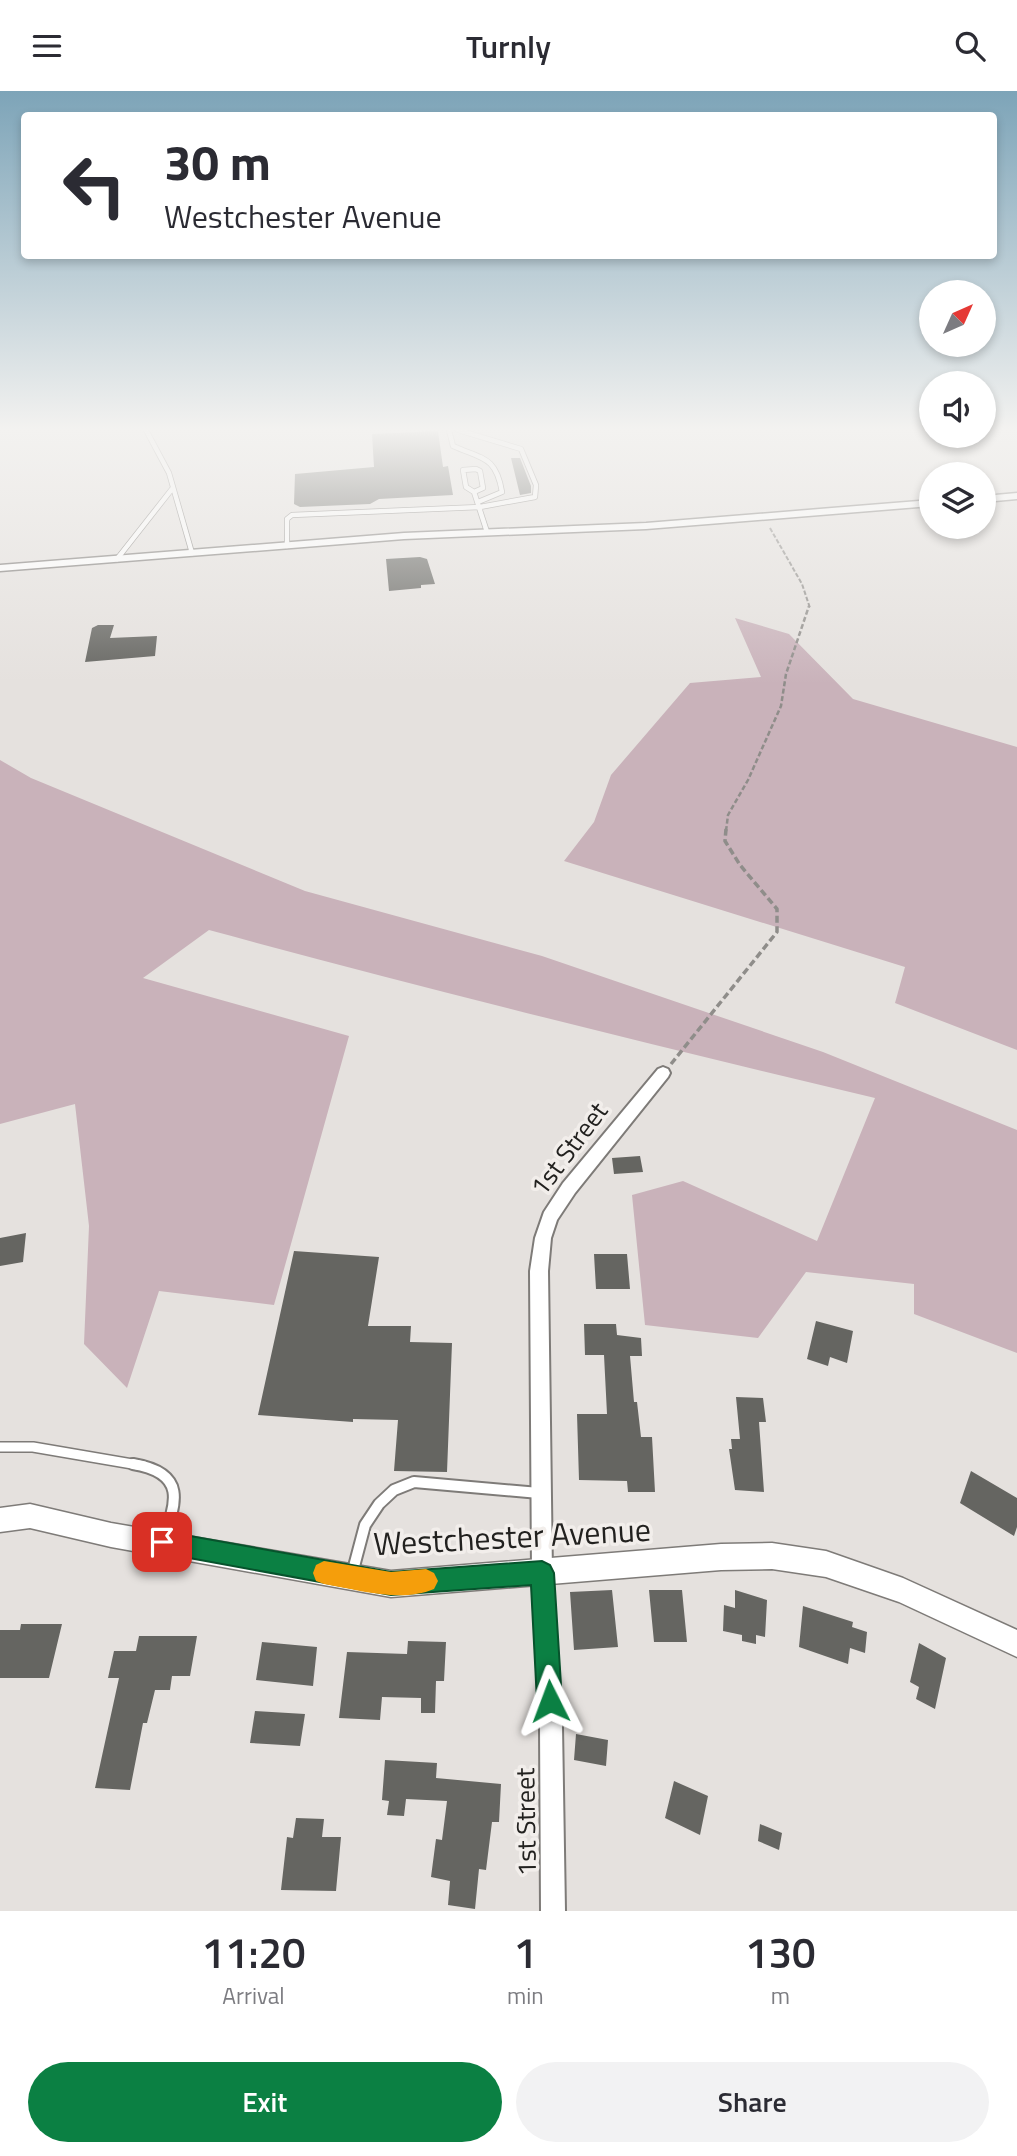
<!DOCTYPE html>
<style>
body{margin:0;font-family:"Titillium Web",sans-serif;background:#f2f2f3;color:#2b2b33;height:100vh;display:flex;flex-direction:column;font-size:26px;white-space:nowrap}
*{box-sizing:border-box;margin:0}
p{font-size:23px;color:#7c7c81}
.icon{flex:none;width:38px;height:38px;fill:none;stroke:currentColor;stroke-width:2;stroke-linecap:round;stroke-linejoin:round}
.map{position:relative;height:1820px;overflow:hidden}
.drawer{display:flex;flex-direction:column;background:#fff;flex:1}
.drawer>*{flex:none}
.top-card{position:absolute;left:21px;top:21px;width:976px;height:147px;border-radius:7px;box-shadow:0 4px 10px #0003;background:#fff;color:#2b2b33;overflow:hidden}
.needle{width:46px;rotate:45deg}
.controls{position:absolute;left:919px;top:189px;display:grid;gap:14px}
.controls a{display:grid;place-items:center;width:77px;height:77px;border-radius:50%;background:#fff;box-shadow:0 4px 10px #0003;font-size:35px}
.pin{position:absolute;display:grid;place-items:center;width:60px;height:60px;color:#fff;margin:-30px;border-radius:14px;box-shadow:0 4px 10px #0006}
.me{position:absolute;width:77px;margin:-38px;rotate:357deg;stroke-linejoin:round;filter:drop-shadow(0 0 5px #0008)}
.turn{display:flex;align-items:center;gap:24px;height:147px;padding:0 28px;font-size:32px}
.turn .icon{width:91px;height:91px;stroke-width:2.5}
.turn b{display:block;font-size:49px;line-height:60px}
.eta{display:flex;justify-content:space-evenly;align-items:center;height:119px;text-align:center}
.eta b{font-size:42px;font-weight:600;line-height:49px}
.action{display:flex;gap:14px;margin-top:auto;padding:14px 28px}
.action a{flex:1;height:80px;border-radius:42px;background:#0b8043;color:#fff;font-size:28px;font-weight:600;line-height:80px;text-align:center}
.action a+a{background:#f2f2f3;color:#2b2b33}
header{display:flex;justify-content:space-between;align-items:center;height:91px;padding:0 28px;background:#fff;font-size:32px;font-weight:600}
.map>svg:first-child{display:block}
</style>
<header><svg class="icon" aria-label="menu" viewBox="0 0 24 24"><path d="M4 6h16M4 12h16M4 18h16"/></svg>Turnly<svg class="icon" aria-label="search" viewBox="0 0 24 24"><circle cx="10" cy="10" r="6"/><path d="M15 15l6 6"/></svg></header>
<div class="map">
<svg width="1017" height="1820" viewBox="0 0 1017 1820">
<rect width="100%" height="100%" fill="#e5e1de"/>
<!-- green -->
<path fill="#c9b2ba" d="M735,527L789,543L853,608L1017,656V959L895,912L905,876L564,770L594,731L611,684L690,592L761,586Z
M0,669L31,687L305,800L542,865L823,961L1017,1039V1262L914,1223V1193L806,1181L758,1247L645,1234L632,1104L683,1090L817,1150L875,1007C652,954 430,899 209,839L143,887L349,945L274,1214L159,1200L127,1297L84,1253L89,1135L75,1013L0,1033Z"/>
<!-- building -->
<path fill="#656561" d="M438,340L443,376L448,375L453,404L379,408L370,413L300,416L294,413L295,383L374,376L372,343Z
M511,367H520L531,395V402L520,404Z
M420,466L427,468L435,493L421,494V497L389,500L386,468Z
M98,534H114L110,547L157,545L155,565L85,571L92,537Z
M640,1065L643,1081L614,1083L612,1067Z
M26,1142L23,1171L0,1175V1147Z
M294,1160L379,1166L368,1235H411L410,1251L452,1252L447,1381L394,1380L398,1329L353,1328V1331L258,1324Z
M594,1163H627L630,1198H596Z
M816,1230L853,1240L847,1272L830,1266L828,1275L807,1268Z
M584,1233H616L617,1244L641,1247L642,1265H630L634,1311H637L641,1346H652L655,1401H628L627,1390L579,1389L577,1323H607L604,1264H585Z
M736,1306L763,1307L766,1331H759L764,1401L735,1399L729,1358H732L731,1348H740Z
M971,1380L1017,1407V1436L1014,1445L960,1412Z
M612,1499L618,1556L574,1559L570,1501Z
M649,1499H682L687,1551H654Z
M735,1499L767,1509L765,1546L756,1544V1553L742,1550V1544L723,1540L724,1514L735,1517Z
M803,1515L853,1531L852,1536L867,1541L865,1562L850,1557L848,1573L799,1556Z
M21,1533H62L49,1587H0V1539H20Z
M139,1545H197L190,1585H172L170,1599H155L147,1632H143L130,1699L95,1697L119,1587H108L114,1560H136Z
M408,1550L446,1551L444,1590H436L435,1622H421V1607L382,1606L380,1629L339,1627L347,1561L407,1563Z
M262,1551L317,1556L313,1595L256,1589Z
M919,1552L946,1567L935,1618L916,1608L919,1596L910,1591Z
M255,1620L305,1623L300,1655L250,1652Z
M576,1643L608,1649L606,1675L574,1669Z
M385,1669L437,1672L436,1687L501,1693L499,1731H492L486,1779L479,1778L475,1818L448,1814L450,1790L431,1786L436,1748L442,1749L447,1710L406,1708L404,1725L387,1724L389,1710L382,1709Z
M674,1690L708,1705L700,1744L665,1727Z
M296,1727L324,1728L322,1746H341L336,1800L281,1799L287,1746L293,1747Z
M760,1733L782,1742L779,1759L758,1750Z"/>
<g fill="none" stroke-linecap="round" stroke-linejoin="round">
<!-- service-far2 casing -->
<g stroke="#7e7b78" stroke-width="6">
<path id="service-far2" d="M146,339L169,382L192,462
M449,339L453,355C482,368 496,365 502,401L478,411
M476,378L480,380L483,397L474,401L466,396L463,379Z
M474,401L487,441
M287,455V428L292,424L480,416L535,406L536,394L521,358L458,339
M117,468L172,398"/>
</g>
<!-- service-far1 casing -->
<g stroke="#7e7b78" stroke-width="12">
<path id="service-far1" d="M0,1356H33L144,1375"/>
</g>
<!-- service casing -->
<g stroke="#7e7b78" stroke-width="14">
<path id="service" d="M133,1373C187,1382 177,1411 162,1451
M352,1483L365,1434L379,1413L394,1399L414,1391L539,1402"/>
</g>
<!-- minor casing -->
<g stroke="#7e7b78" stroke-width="4">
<path id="minor" d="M663,976L668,978L670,982L668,986L575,1102L557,1129L551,1147L548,1180L552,1482L562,1635L565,1820H541L540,1635L532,1482L530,1180L535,1147L544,1121L563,1092L658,978Z"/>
</g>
<!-- tertiary casing -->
<g stroke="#7e7b78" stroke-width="3">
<path id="tertiary" d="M1017,402V408L984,411V405Z
M931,409V415L646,438L404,448L0,480V474L404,442L646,432Z
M30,1413L111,1432L391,1480L721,1453L772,1452L826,1460L903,1487L1017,1539V1566L899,1511L826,1486L772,1478L721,1479L391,1506L111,1456L30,1437L0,1441V1417Z"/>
</g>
<!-- path-far2 -->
<path stroke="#8f8d8a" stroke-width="2" stroke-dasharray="4.5 2" stroke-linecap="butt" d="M770,437L802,493L810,517"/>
<!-- path-far1 -->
<path stroke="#8f8d8a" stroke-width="2.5" stroke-dasharray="5 2.5" stroke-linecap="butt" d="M726,740L728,724L748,689L781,615L786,583L809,515"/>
<!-- path -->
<path stroke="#8f8d8a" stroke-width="3.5" stroke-dasharray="7 3.5" stroke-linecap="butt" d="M671,973L777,841V818L740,774L725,750L726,738"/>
<!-- service-far2 -->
<use href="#service-far2" stroke="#fff" stroke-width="4.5"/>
<!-- service-far1 -->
<use href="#service-far1" stroke="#fff" stroke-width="9"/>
<!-- service -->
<use href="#service" stroke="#fff" stroke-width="10"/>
<!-- minor -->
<use href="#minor" fill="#fff" fill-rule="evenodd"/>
<!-- tertiary -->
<use href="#tertiary" fill="#fff" fill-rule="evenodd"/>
</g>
<!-- sky -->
<linearGradient id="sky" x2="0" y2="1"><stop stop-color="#7da4b8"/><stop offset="0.57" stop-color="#f3f2f0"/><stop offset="1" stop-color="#f3f2f0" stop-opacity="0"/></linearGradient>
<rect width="1017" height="593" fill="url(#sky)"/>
<!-- route -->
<path fill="#0b8043" stroke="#07532c" stroke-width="2" d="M162,1440L391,1481L542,1470L550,1474L554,1482L562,1610L558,1618L550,1622L541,1618L537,1610L531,1494L391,1504L162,1462L154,1459L151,1451L154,1443Z"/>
<!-- slow -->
<path fill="#f59e0b" d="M324,1470L391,1481L426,1478L434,1482L438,1490L434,1498C401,1512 359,1499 324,1493L316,1490L313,1482L316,1474Z"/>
<g text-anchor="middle" stroke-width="7" stroke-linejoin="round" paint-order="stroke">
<!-- street labels -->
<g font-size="26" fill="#22211f" stroke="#f2eeeb">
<text transform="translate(569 1058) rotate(-53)" y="9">1st Street</text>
<text transform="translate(526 1731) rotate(-91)" y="9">1st Street</text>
</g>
<!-- near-street labels -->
<g font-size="32" fill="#22211f" stroke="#f2eeeb">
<text transform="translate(512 1446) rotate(-3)" y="11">Westchester Avenue</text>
</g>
</g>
</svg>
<div class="controls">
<a><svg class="needle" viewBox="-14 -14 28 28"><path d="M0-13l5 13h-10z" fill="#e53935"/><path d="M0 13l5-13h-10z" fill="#7c7c81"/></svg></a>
<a><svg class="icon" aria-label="sound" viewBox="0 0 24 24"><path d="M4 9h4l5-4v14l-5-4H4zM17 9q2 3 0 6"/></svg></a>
<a><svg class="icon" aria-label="layers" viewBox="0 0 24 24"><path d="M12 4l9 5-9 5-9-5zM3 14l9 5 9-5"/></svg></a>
</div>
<div class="pin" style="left:162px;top:1451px;background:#d93025"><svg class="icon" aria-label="arrive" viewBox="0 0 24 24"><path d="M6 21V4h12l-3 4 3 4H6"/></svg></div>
<svg class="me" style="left:550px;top:1610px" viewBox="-20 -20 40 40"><path d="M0-17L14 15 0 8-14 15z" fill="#0b8043" stroke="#fff" stroke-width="4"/></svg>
<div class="top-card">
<div class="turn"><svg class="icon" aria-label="left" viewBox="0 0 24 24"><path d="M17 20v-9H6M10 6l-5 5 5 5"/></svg><div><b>30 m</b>Westchester Avenue</div></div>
</div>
</div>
<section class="drawer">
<div class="eta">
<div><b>11:20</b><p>Arrival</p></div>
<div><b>1</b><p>min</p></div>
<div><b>130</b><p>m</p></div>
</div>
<div class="action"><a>Exit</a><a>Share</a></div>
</section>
